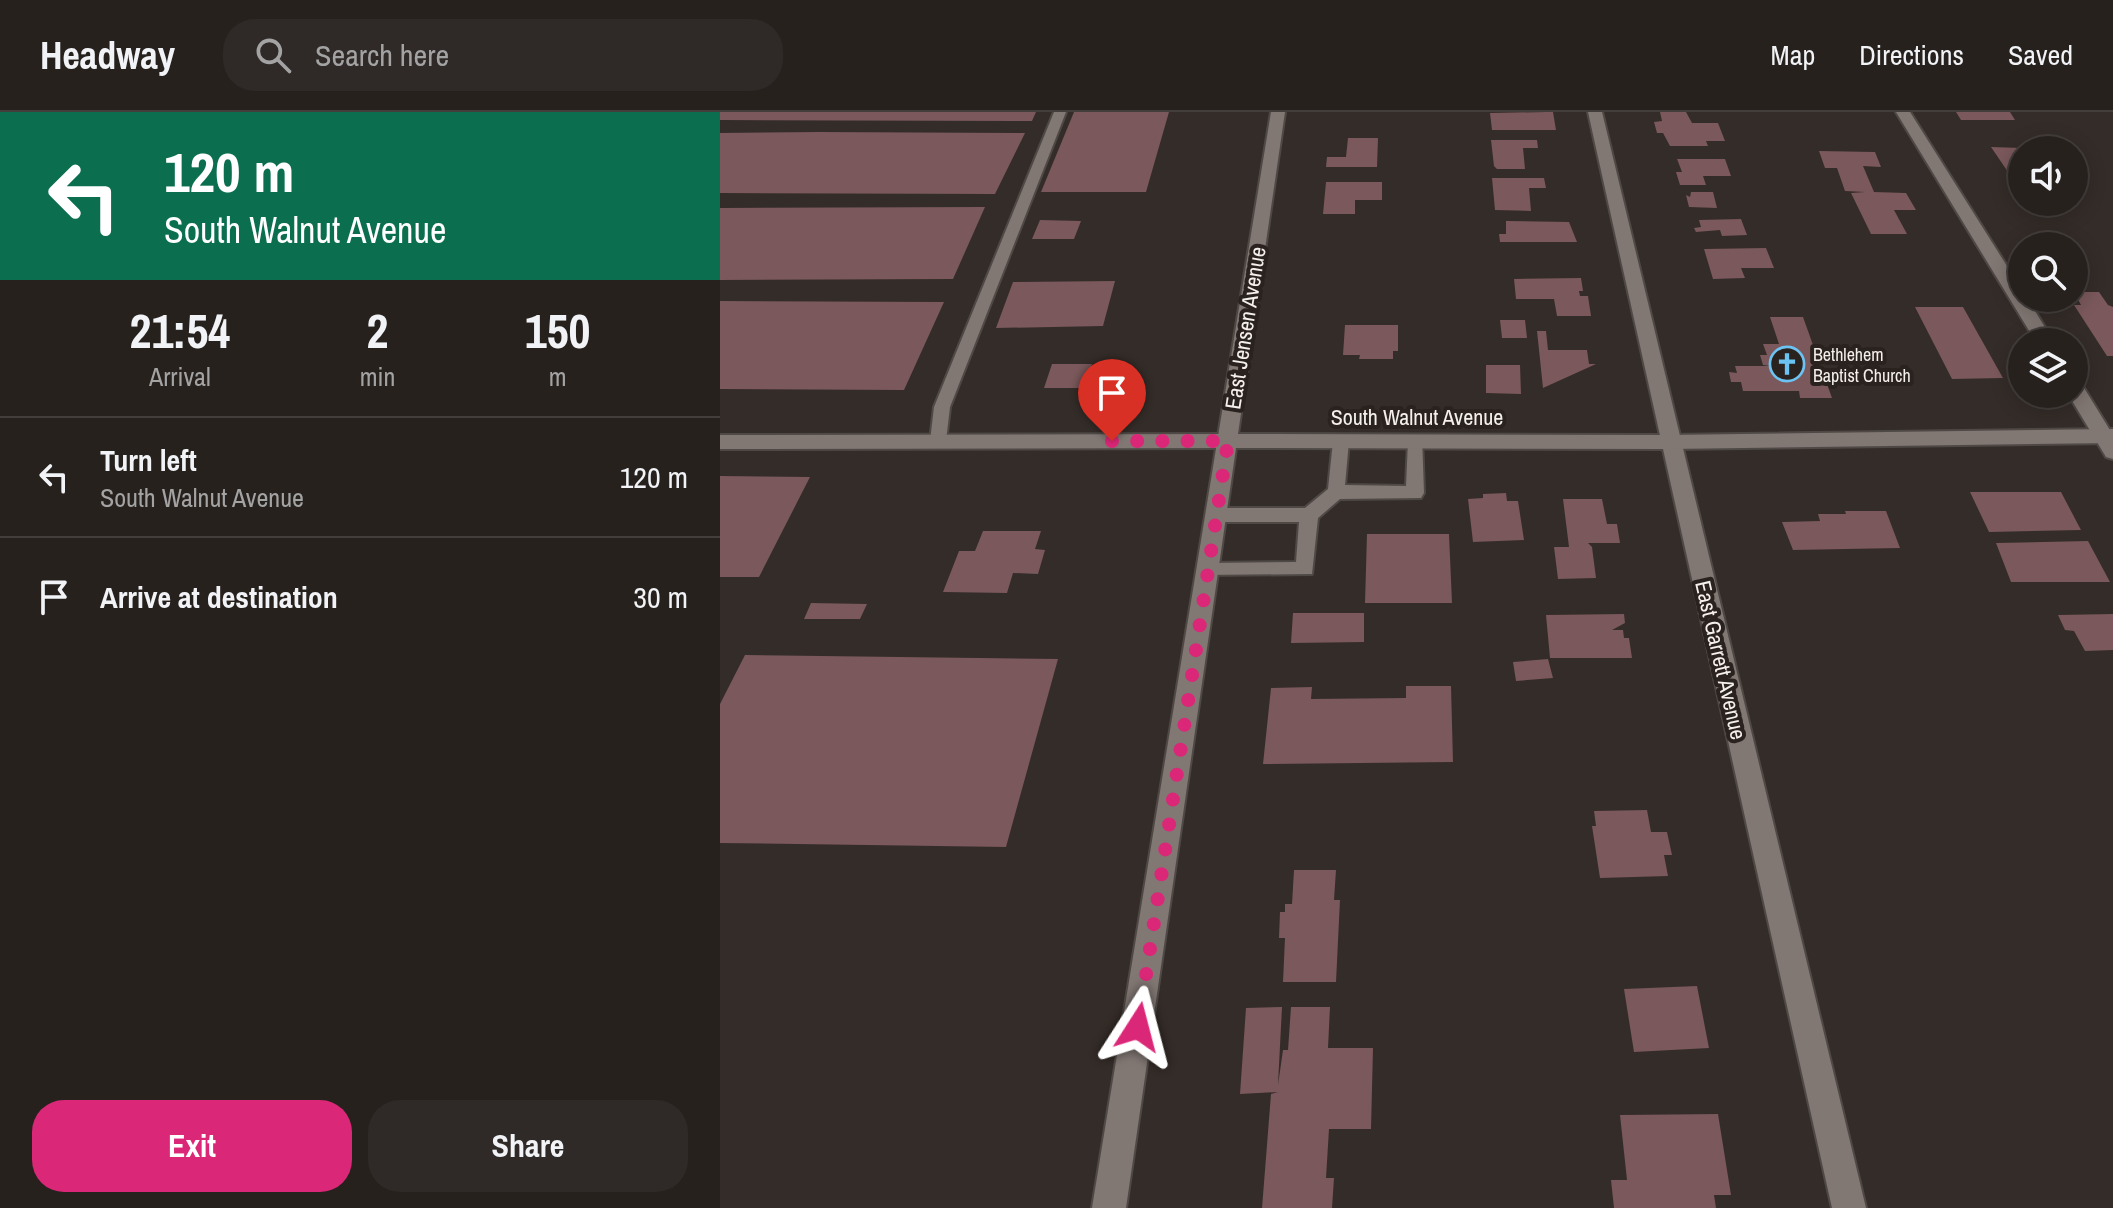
<!DOCTYPE html>
<style>
body{margin:0;font-family:"Archivo Narrow",sans-serif;background:#2f2927;color:#f1f3f6;height:100vh;display:flex;flex-direction:column;font-size:30px;white-space:nowrap}
*{box-sizing:border-box;margin:0}
p{font-size:26px;color:#a4a3a4}
.icon{flex:none;width:44px;height:44px;fill:none;stroke:currentColor;stroke-width:2;stroke-linecap:round;stroke-linejoin:round}
.map{position:relative;flex:1;overflow:hidden}
.details{display:flex;flex-direction:column;background:#27211e;width:720px}
.details>*{flex:none}
.guide{background:#0b6e4f;color:#fff;overflow:hidden}
.controls{position:absolute;left:1288px;top:24px;display:grid;gap:16px}
.controls a{display:grid;place-items:center;width:80px;height:80px;border-radius:50%;background:#27211e;box-shadow:0 4px 20px #0003,0 0 0 2px #433e3c;font-size:40px}
.pin{position:absolute;display:grid;place-items:center;width:68px;height:68px;color:#fff;margin:-82px -34px;border-radius:50% 50% 50% 0;rotate:-45deg;box-shadow:0 0 8px #0007}
.pin .icon{rotate:45deg}
.me{position:absolute;width:88px;margin:-44px;rotate:9deg;stroke-linejoin:round;filter:drop-shadow(0 0 6px #0008)}
.turn{display:flex;align-items:center;gap:28px;height:168px;padding:0 32px;font-size:36px}
.turn .icon{width:104px;height:104px;stroke-width:2.5}
.turn b{display:block;font-size:56px;line-height:68px}
.eta{display:flex;justify-content:space-evenly;align-items:center;height:136px;text-align:center}
.eta b{font-size:48px;font-weight:700;line-height:56px}
.action{display:flex;gap:16px;margin-top:auto;padding:16px 32px}
.action a{flex:1;height:92px;border-radius:32px;background:#db2777;color:#fff;font-size:32px;font-weight:700;line-height:92px;text-align:center}
.action a+a{background:#2f2927;color:#f1f3f6}
ul{padding:0;list-style:none}
li{display:flex;align-items:center;gap:24px;height:120px;padding:0 32px;border-top:2px solid #433e3c}
li div{flex:1}
li b{display:block;font-size:30px}
li em{font-style:normal}
header{display:flex;align-items:center;gap:48px;box-sizing:border-box;height:112px;padding:0 40px;background:#27211e;border-bottom:2px solid #433e3c}
header strong{font-size:38px}
nav{display:flex;gap:44px;margin-inline-start:auto;font-size:28px}
.search{width:560px;height:72px;background:#2f2927;display:flex;align-items:center;gap:20px;box-sizing:border-box;padding:0 28px;border-radius:32px;color:#a4a3a4;font-size:30px}
main{display:flex;flex:1;min-height:0}
.map>svg:first-child{display:block}
.building{fill:#7a585b}
.lines{fill:none;stroke-linecap:round;stroke-linejoin:round}
.service-casing{stroke:#4f4946;stroke-width:4}
.minor-casing{stroke:#4f4946;stroke-width:4}
.tertiary-casing{stroke:#4f4946;stroke-width:4}
.service{fill:#817773;fill-rule:evenodd}
.minor{fill:#817773;fill-rule:evenodd}
.tertiary{fill:#817773;fill-rule:evenodd}
.route{stroke:#db2777;stroke-width:14;stroke-dasharray:0 25.2}
.labels{text-anchor:middle;dominant-baseline:central;stroke-width:8;stroke-linejoin:round;paint-order:stroke}
.far-poi-label{font-size:18px;fill:#f5f0ed;stroke:#2a221e;text-anchor:start}
.street-label{font-size:22px;fill:#f5f0ed;stroke:#2a221e}
</style>
<header>
<strong>Headway</strong>
<div class="search"><svg class="icon" aria-label="search" viewBox="0 0 24 24"><circle cx="10" cy="10" r="6"/><path d="M15 15l6 6"/></svg>Search here</div>
<nav><a>Map</a><a>Directions</a><a>Saved</a></nav>
</header>
<main>
<section class="details">
<div class="guide">
<div class="turn"><svg class="icon" aria-label="left" viewBox="0 0 24 24"><path d="M17 20v-9H6M10 6l-5 5 5 5"/></svg><div><b>120 m</b>South Walnut Avenue</div></div>
</div>
<div class="eta">
<div><b>21:54</b><p>Arrival</p></div>
<div><b>2</b><p>min</p></div>
<div><b>150</b><p>m</p></div>
</div>
<ul>
<li><svg class="icon" aria-label="left" viewBox="0 0 24 24"><path d="M17 20v-9H6M10 6l-5 5 5 5"/></svg><div><b>Turn left</b><p>South Walnut Avenue</p></div><em>120 m</em></li>
<li><svg class="icon" aria-label="arrive" viewBox="0 0 24 24"><path d="M6 21V4h12l-3 4 3 4H6"/></svg><div><b>Arrive at destination</b></div><em>30 m</em></li>
</ul>
<div class="action"><a>Exit</a><a>Share</a></div>
</section>
<div class="map">
<svg width="1393" height="1096" viewBox="0 0 1393 1096">
<rect width="100%" height="100%" fill="#342c28"/>
<!-- building -->
<path class="building" d="M0,0H316L312,9L0,8Z
M354,0H449L426,80H321Z
M826,0H833L836,18H772L770,1Z
M940,0H966L972,11H998L1005,29H986L988,34H950L943,21H937L934,10L942,9Z
M1236,0H1290L1295,8H1241Z
M0,21L99,20L305,21L275,82L0,81Z
M628,26H658L657,55H606L607,45H626Z
M771,28H817L818,36H803L805,57H777L774,54Z
M1308,30L1343,31L1348,38H1312Z
M1271,35L1302,36V60H1288Z
M1099,39L1155,40L1161,55L1143,54L1154,80L1186,81L1196,98H1174L1187,122H1151L1131,81L1145,80L1125,79L1117,56H1105Z
M957,47H1005L1011,64H983L986,73H960L956,60H962Z
M772,66H824L826,76H809L811,99L775,98Z
M606,70H662V88H635V102H603Z
M971,80H993L997,96L969,95L966,83L970,85Z
M265,95L233,167L0,168V96Z
M1021,107L1027,123L1002,124L1000,118L976,120L974,116L981,115L979,108Z
M320,108L361,109L354,127H312Z
M786,109L849,110L857,130H780L779,122H786Z
M1046,136L1054,156H1021L1025,166L993,167L984,137Z
M861,166L863,179H859L860,184H868L871,204H837L834,187H796L794,167Z
M395,169L383,214L276,216L293,170Z
M1354,180H1379L1388,193L1393,195V244H1387L1354,193H1361Z
M0,189L224,190L184,278L0,277Z
M1195,195H1243L1283,266L1232,267Z
M1050,205H1083L1112,286H1080L1079,279H1023L1021,270H1011L1009,260L1017,261L1015,254H1050L1043,253L1040,243H1047L1043,232H1059Z
M780,208H805L807,226H782Z
M625,213H678V239H673V247H639L640,243H623Z
M817,219H826L828,238H867L869,252H876L823,276Z
M332,252H372L365,276H324Z
M766,253H800L801,282L766,281Z
M0,364L90,365L39,465H0Z
M1250,380H1341L1361,418L1269,420Z
M786,381L787,389H798L804,428L753,430L748,387L763,386V382Z
M843,387H882L887,412H897L900,431H868L872,435L876,466L838,467L834,435H849Z
M1125,399H1166L1180,436L1073,438L1062,410L1100,409L1098,402H1126Z
M263,419H321L315,437L325,438L318,462L293,461L287,481L223,480L239,439H255Z
M647,422H729L732,491H645Z
M1368,429L1390,470H1291L1276,431Z
M91,491L147,492L140,507H84Z
M573,501H644V530L571,531Z
M904,502L905,511L892,518H903L904,526H909L912,546H830L826,503Z
M1393,502V538L1365,539L1354,519L1345,518L1338,503Z
M25,543L338,547L286,735L0,731V592Z
M828,547L833,566L796,569L793,550Z
M686,574H731L733,650L543,652L551,576L592,575L591,587L686,586Z
M927,698L931,720H947L952,743H944L948,764L880,766L872,714H876L874,699Z
M574,758H616L614,788H620L616,870H563L565,826H559L560,800H565V792H572Z
M977,874L989,936L914,940L904,877Z
M562,895L558,973L563,938H568L571,895H610L608,936H653L651,1017H609L606,1066H614L612,1096H542L551,982L558,980L520,982L526,896Z
M998,1002L1011,1083H994L996,1096H894L891,1068H907L900,1003Z"/>
<g class="lines">
<!-- service casing -->
<g class="service-casing">
<path id="service" d="M334,0H346L230,295L226,329L218,335L212,333L210,329L214,295Z
M621,323L629,329L625,373L686,374L688,329L696,323L702,325L704,381L701,386L620,387L598,406L592,462L481,463L479,458L481,453L488,451L576,450L579,410H497L488,403L497,396H585L608,377L613,329Z"/>
</g>
<!-- minor casing -->
<g class="minor-casing">
<path id="minor" d="M868,0H882L1146,1096H1112Z
M1176,0H1190L1302,178V186H1307L1334,230H1316Z
M1354,269L1361,271L1393,323V347L1386,345L1348,282H1354Z
M508,322L515,324L518,329L515,334L508,336L0,337V323Z"/>
</g>
<!-- tertiary casing -->
<g class="tertiary-casing">
<path id="tertiary" d="M551,0H565L518,322L950,323L1393,317V331L950,337L516,336L406,1096H372Z"/>
</g>
<!-- service -->
<use href="#service" class="service"/>
<!-- minor -->
<use href="#minor" class="minor"/>
<!-- tertiary -->
<use href="#tertiary" class="tertiary"/>
</g>
<g class="lines">
<!-- route -->
<path class="route" d="M392,329H508L418,915"/>
</g>
<!-- icons -->
<defs>
<g id="church-ring" transform="scale(1.8)"><circle r="9.5" fill="#2a221e" stroke="#6cc3f2" stroke-width="1.5"/><path d="M-1.2-6h2.4v3.5h3.3v2.4h-3.3V6h-2.4V-.1h-3.3v-2.4h3.3Z" fill="#6cc3f2"/></g>
</defs>
<g fill-rule="evenodd">
<use href="#church-ring" x="1067" y="252"/>
</g>
<g class="labels">
<!-- far-poi labels -->
<g class="far-poi-label">
<text x="1093" y="242">Bethlehem<tspan x="1093" dy="21">Baptist Church</tspan></text>
</g>
<!-- street labels -->
<g class="street-label">
<text transform="translate(525 216) rotate(-81)">East Jensen Avenue</text>
<text x="697" y="305">South Walnut Avenue</text>
<text transform="translate(1001 548) rotate(77)">East Garrett Avenue</text>
</g>
</g>
</svg>
<div class="controls">
<a><svg class="icon" aria-label="sound" viewBox="0 0 24 24"><path d="M4 9h4l5-4v14l-5-4H4zM17 9q2 3 0 6"/></svg></a>
<a><svg class="icon" aria-label="search" viewBox="0 0 24 24"><circle cx="10" cy="10" r="6"/><path d="M15 15l6 6"/></svg></a>
<a><svg class="icon" aria-label="layers" viewBox="0 0 24 24"><path d="M12 4l9 5-9 5-9-5zM3 14l9 5 9-5"/></svg></a>
</div>
<div class="pin" style="left:392px;top:329px;background:#d93025"><svg class="icon" aria-label="arrive" viewBox="0 0 24 24"><path d="M6 21V4h12l-3 4 3 4H6"/></svg></div>
<svg class="me" style="left:418px;top:915px" viewBox="-20 -20 40 40"><path d="M0-17L14 15 0 8-14 15z" fill="#db2777" stroke="#fff" stroke-width="4"/></svg>
</div>
</main>
